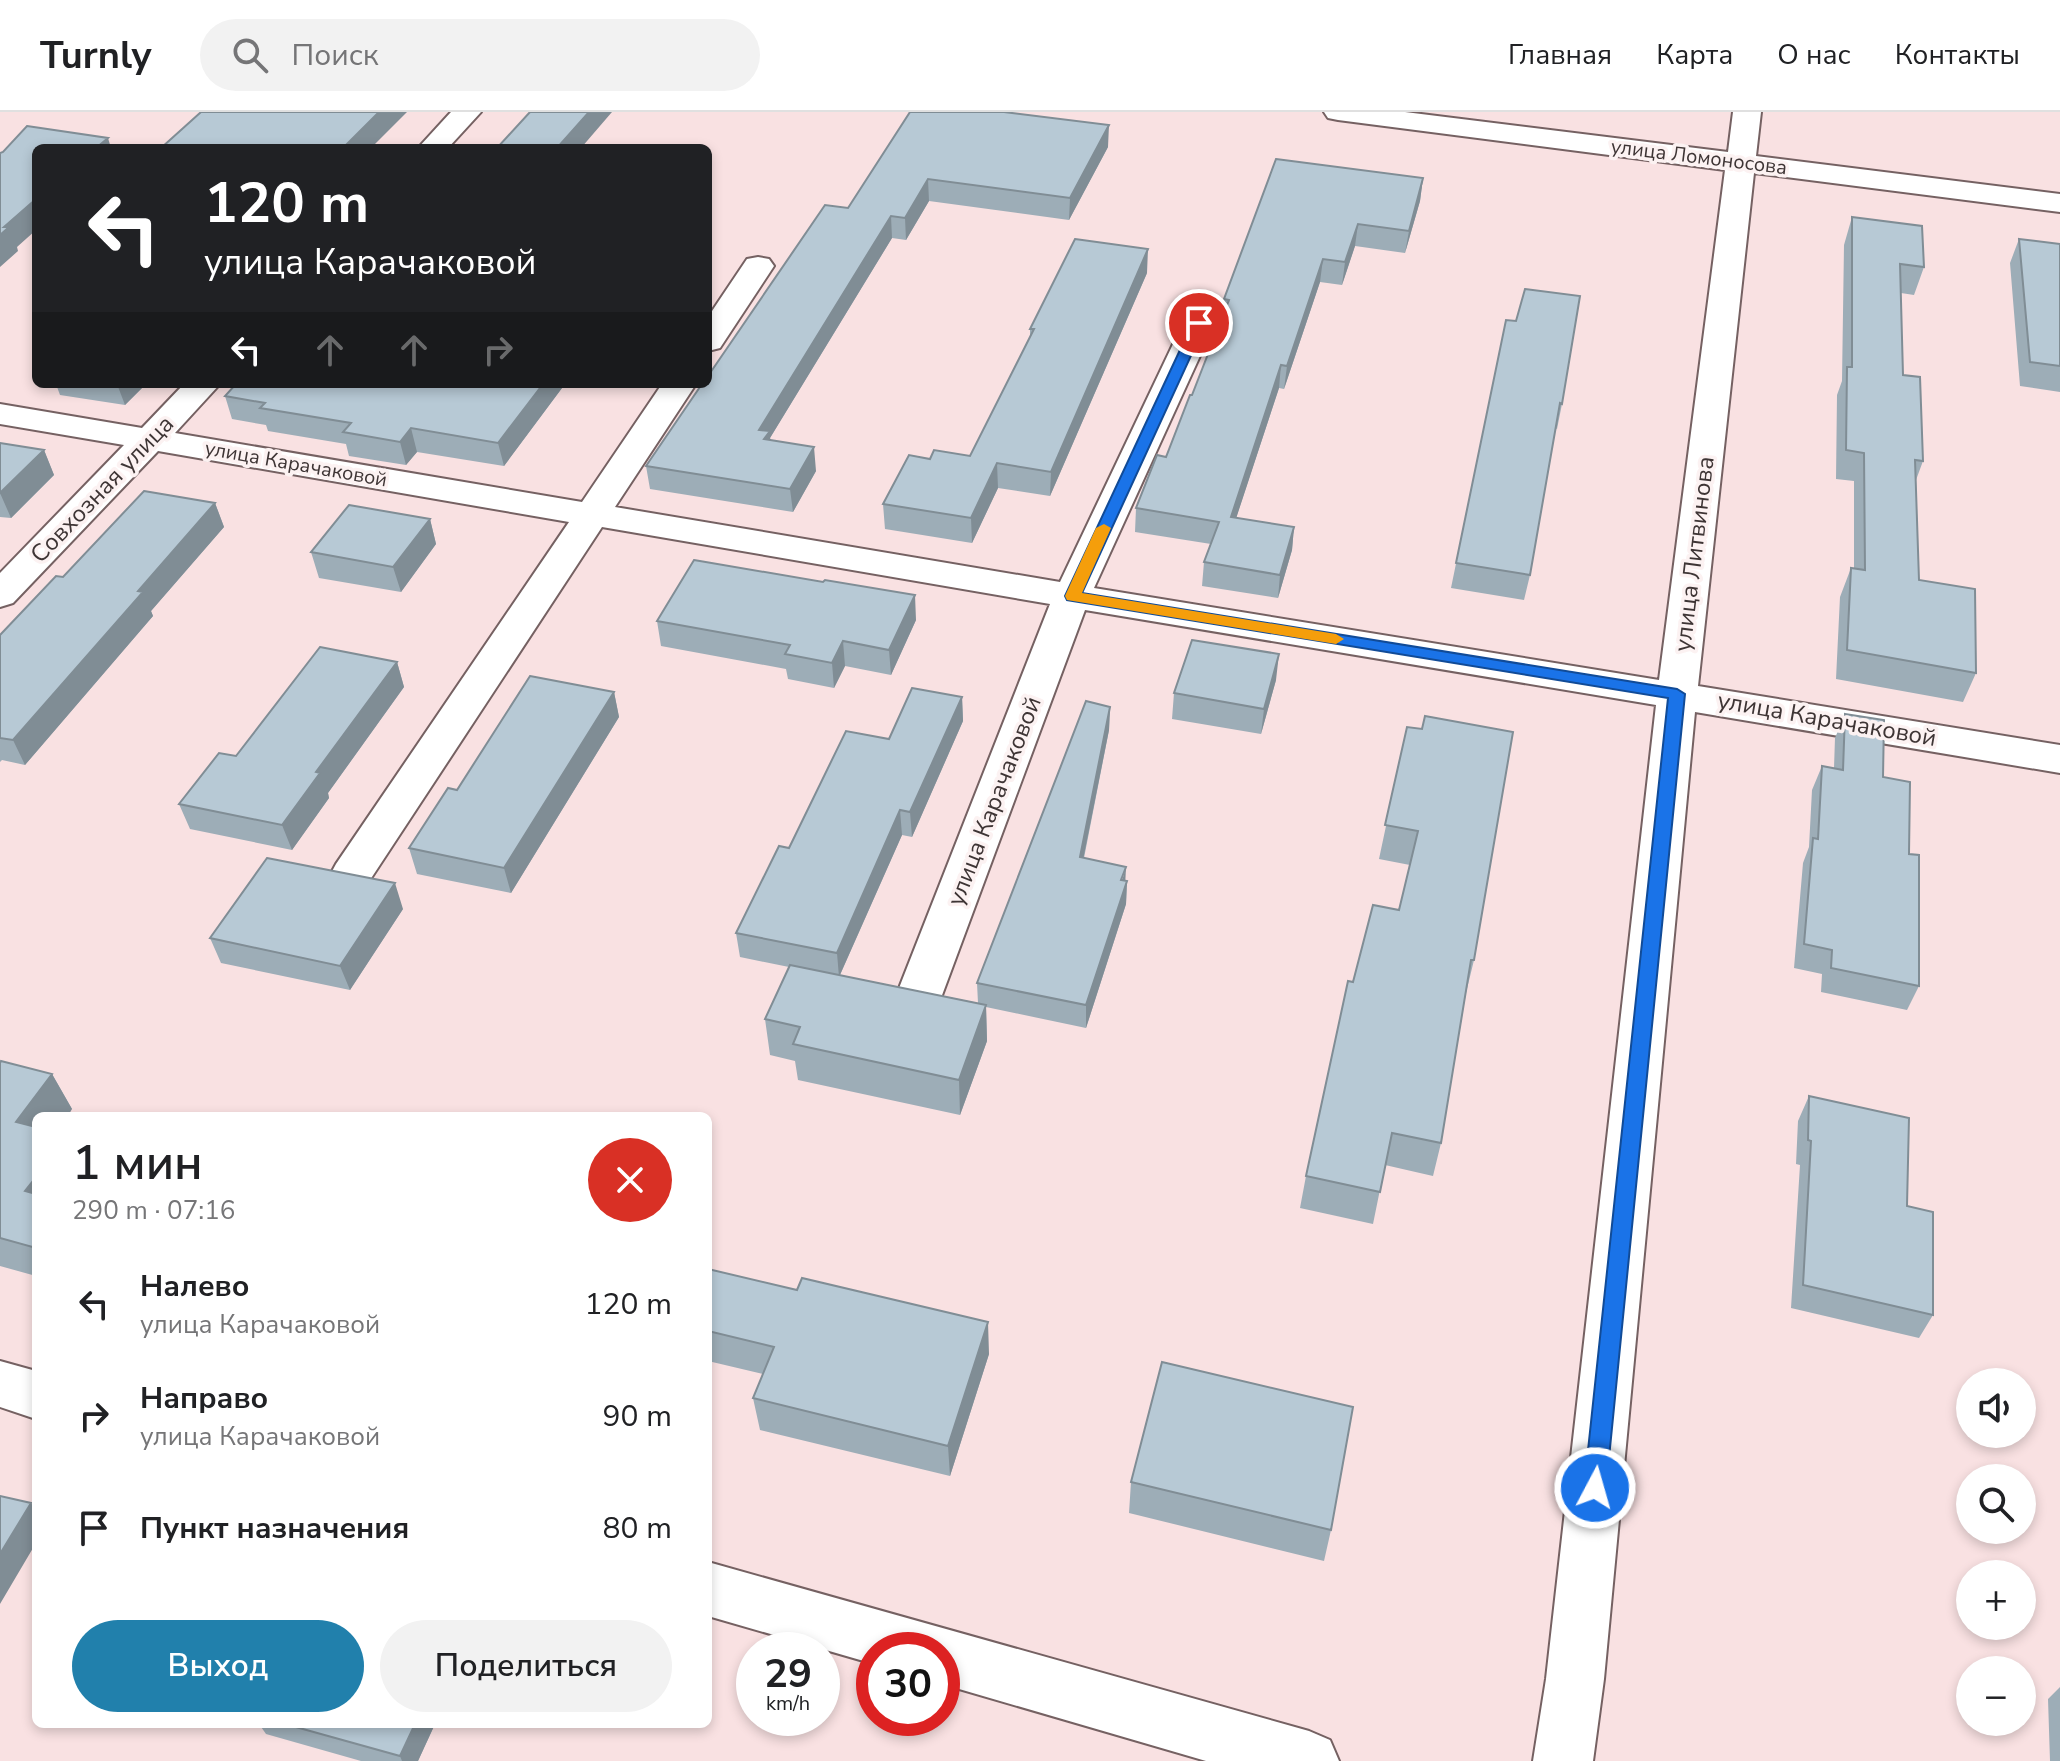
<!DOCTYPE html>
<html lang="ru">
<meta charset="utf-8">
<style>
body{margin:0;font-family:"Nunito Sans",sans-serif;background:#f2f2f2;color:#202124;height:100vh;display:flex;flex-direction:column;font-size:30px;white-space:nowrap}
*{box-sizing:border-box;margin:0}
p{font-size:26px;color:#757577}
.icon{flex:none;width:44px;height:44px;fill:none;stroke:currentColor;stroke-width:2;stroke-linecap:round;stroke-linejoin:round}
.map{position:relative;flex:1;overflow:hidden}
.panel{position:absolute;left:32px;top:1000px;width:680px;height:616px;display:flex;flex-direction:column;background:#fff;border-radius:12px;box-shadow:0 4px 12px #0003}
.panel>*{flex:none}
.top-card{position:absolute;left:32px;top:32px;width:680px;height:244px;border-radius:12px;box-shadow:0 4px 12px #0003;background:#202124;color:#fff;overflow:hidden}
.tools{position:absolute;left:1956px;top:1256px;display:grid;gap:16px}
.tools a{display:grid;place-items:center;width:80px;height:80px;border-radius:50%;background:#fff;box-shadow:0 4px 12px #0003;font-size:40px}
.speed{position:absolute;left:736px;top:1520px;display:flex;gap:16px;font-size:40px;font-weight:700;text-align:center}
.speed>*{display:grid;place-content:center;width:104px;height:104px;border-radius:50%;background:#fff;box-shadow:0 4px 12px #0003;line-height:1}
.speed small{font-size:20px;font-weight:400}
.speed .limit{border:12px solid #d22;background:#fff;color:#111}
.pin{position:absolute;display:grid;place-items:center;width:68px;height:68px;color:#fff;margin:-34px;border:4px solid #fff;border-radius:50%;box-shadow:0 2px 8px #0007}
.me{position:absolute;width:88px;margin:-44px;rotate:6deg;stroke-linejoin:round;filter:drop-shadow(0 0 6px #0008)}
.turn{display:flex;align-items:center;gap:28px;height:168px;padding:0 40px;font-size:36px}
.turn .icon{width:104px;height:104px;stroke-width:2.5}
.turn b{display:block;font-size:56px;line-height:68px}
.lanes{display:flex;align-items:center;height:76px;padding:0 40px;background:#0003;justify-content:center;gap:40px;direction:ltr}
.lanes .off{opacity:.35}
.round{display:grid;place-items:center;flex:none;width:84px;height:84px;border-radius:42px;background:#f2f2f2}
.summary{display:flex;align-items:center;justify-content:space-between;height:136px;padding:0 40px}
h1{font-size:48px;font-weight:600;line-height:60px}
.button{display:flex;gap:16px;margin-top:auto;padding:16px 40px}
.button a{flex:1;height:92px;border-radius:48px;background:#2180ac;color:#fff;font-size:32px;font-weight:600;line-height:92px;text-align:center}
.button a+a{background:#f2f2f2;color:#202124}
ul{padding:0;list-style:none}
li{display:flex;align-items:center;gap:24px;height:112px;padding:0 40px}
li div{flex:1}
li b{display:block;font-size:30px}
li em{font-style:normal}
header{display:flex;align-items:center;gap:48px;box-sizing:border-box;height:112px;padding:0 40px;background:#fff;border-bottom:2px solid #e0e0e0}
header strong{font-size:38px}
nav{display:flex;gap:44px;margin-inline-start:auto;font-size:28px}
.search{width:560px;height:72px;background:#f2f2f2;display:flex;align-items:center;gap:20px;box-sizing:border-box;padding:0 28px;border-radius:44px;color:#757577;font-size:30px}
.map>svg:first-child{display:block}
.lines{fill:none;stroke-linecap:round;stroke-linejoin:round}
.minor-casing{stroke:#756162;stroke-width:4}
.minor{fill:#fff;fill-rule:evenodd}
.wall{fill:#9dadb7}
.shaded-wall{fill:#808d95}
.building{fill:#b7c9d5;stroke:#808d95;stroke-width:2}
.route{fill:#1a73e8;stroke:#114b97;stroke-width:2}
.slow{fill:#f59e0b}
.labels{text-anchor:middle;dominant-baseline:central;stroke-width:7;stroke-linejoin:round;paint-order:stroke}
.far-street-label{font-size:20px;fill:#3e3535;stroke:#fcf2f2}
.street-label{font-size:24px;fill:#3e3535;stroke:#fcf2f2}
</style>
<header>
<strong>Turnly</strong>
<div class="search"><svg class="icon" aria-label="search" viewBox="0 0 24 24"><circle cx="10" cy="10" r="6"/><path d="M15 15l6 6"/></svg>Поиск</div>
<nav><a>Главная</a><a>Карта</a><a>О нас</a><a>Контакты</a></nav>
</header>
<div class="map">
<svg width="2060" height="1649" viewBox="0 0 2060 1649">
<rect width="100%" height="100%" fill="#f9e1e2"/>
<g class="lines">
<!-- minor casing -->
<g class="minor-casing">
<path id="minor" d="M451,0H481L448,36H418Z
M1324,0H1405L1728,40L1733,0H1761L1756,44L2060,82V100L1754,61L1698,574L2060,633V661L1695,600L1604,1567L1593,1649H1533L1546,1567L1656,593L1085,498L938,894L931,906L915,911L899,906L892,894L1050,492L602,415L366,774L351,778L336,774L330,763L336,752L569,410L158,339L13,491L0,495V461L124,333L0,312V292L142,316L184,272H220L175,321L582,390L662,272H696L615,395L1060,470L1183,211L1188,204L1199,201L1210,204L1215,211L1094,476L1659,568L1725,58L1338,8L1328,6Z
M758,145L769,147L774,154L720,236L708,239V205L747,147Z
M0,1249L36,1259V1307L0,1295Z
M708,1450L1309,1619L1330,1628L1339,1649H1206L942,1572V1538H874V1552L708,1504Z"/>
</g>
<!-- minor -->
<use href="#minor" class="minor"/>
</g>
<!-- wall -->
<path class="wall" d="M910,0L1108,35L1069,108L929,89L906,128L892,126L770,326L771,328L816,359L793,400L650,377L646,354L848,96Z
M1423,66L1420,89L1405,141L1355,134L1342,173L1320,170L1284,277L1279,276L1236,406L1294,415L1292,438L1278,486L1202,474L1204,450L1211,432L1135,420L1136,396L1166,345L1192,283L1223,204L1224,187Z
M1852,105L1924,155L1914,183L1901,181L1903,263L1923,349L1916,368L1919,468L1976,561L1963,590L1836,567L1840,485L1851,456L1854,457V369L1836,367L1837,283L1842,269L1844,133Z
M2019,127L2060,132V280L2020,274L2010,151Z
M1147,161L1050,384L998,376L972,431L885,417L883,392L930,347L970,344L1030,225V217Z
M1506,208L1562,292L1557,317L1555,316L1530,463L1524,488L1451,476Z
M56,272H146L125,293L60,283Z
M236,272H565L504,354L417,340L406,353L349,344L346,332L268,319L266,313L232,307L225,284Z
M0,331L44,338L54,363L11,406L0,405Z
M215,391L224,415L151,499L153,504L25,653L2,648L0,650V523L63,465Z
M430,407L436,432L401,480L319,466L311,440Z
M916,508L891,563L845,554L834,576L788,567L786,557L661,534L657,509Z
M397,550L404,575L328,681L329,686L292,738L190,717L179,692L236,644Z
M1276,568L1261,622L1172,607L1174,581Z
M614,580L619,605L511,781L417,762L409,736L457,678Z
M962,585L963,609L912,725L902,723L840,863L978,891L977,871L1110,595L1109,618L1084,746L1127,769L1126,792L1086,916L986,895L987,929L960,1003L798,968L795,949L770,943L765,907L789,855L740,845L736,821L789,736L889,627Z
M1845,602L1883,665L1909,742L1919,874L1907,898L1821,880L1822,862L1794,856L1803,751L1809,735L1812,678L1822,654L1834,656L1835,626Z
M1407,615L1474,848L1466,881L1441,1031L1433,1064L1385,1053L1373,1112L1300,1096L1306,1064L1353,870L1399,798L1410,753L1379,747Z
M403,797L350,878L221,851L210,826Z
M0,951L52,962L72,997L36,1004V1164L0,1154Z
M1809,984L1907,1094L1933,1203L1919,1226L1791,1196L1800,1053L1796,1052L1798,1009Z
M708,1157L989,1242L950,1364L760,1318L753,1286L763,1262L708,1249Z
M1131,1370L1331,1418L1324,1449L1129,1401Z
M2060,1575V1649H2050L2048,1587Z
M259,1612H435L418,1649H361L266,1622Z"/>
<!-- shaded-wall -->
<path class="shaded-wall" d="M379,0H407L371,36H343Z
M589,0H612L581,36H557Z
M1109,13L1108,35L1069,108L1070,86Z
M108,26L111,36H96Z
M1423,66L1420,89L1405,141L1409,119Z
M928,67L929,89L906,128L905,106Z
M36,87V118L17,135L18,139L0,155V123L4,115Z
M891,104L892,126L770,326L772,343L759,318Z
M1358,112L1355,134L1342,173L1345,150Z
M1148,137L1147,161L1050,384L1051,360Z
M1323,147L1320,170L1284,277L1287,254Z
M1281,253L1279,276L1229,428L1231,405Z
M117,272H146L125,293Z
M543,272H565L504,354L498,331Z
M411,316L417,340L406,353L400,330Z
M814,335L816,359L793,400L790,377Z
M44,338L54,363L11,406L0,381Z
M997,351L998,376L972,431L971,406Z
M215,391L224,415L151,499L153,504L25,653L13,628L138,479Z
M430,407L436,432L401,480L393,455Z
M1294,415L1292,438L1278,486L1280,463Z
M915,483L916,508L891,563L889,538Z
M843,529L845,554L834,576L832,551Z
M1279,542L1276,568L1261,622L1264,597Z
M397,550L404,575L328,681L329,686L292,738L282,713L316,660Z
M614,580L619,605L511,781L504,756Z
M962,585L963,609L912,725L910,700Z
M1110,595L1109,618L1079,768L1080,745Z
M900,698L902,723L839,865L837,841Z
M1126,755L1125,776L1127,769L1126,792L1086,916V893Z
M395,771L403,797L350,878L340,854Z
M986,893L987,929L960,1003L959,968Z
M52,962L72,997L68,1004H36V1043L16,1010Z
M36,1065V1096L25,1079Z
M988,1210L989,1242L950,1364L948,1334Z
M31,1391L36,1398V1431L0,1492V1442Z
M415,1612H435L418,1649H402L400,1644Z"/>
<!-- building -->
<path class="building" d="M201,0H379L343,36H161Z
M530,0H589L557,36H497Z
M910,0H1004L1109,13L1070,86L928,67L905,106L891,104L759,318L770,319L764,327L814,335L790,377L646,354L702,272H708V264L825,93L848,96Z
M27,14L108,26L96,36H36V87L4,115H9L0,123V41L3,40Z
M1276,47L1423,66L1409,119L1358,112L1345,150L1323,147L1287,254L1281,253L1231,405L1294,415L1280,463L1204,450L1219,410L1136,396L1157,343L1166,345L1190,283H1192L1229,188L1224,187Z
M1852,105L1922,114L1924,155L1900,152L1903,263L1920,265L1923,349L1915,348L1919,468L1975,477L1976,561L1847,538L1851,456L1865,458L1864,341L1846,338L1847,255H1852Z
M1075,127L1148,137L1051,360L997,351L971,406L883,392L909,343L930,347L934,338L970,344L1034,217H1030Z
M2019,127L2060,132V254L2030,250Z
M1525,177L1580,184L1562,292L1560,291L1530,463L1456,451L1506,208L1516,209Z
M236,272H543L498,331L411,316L400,330L343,320L351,311L260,296L265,291L225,284Z
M0,331L44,338L0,381Z
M144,379L215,391L138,479L143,480L13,628L0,626V523L56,464L63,465Z
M349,393L430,407L393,455L311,440Z
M694,448L823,470L825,468L915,483L889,538L843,529L832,551L785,542L790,533L657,509Z
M1192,528L1279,542L1264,597L1174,581Z
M320,535L397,550L316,660L320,661L282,713L179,692L219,641L236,644Z
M530,564L614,580L504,756L409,736L448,676L457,678Z
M912,576L962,585L910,700L900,698L837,841L736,821L779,734L789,736L846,619L889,627Z
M1086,589L1110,595L1080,745L1126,755L1121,768L1127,769L1086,893L977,871Z
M1845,602L1884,608L1883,665L1910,670L1909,742L1919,743V874L1831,856L1832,838L1804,832L1813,726L1818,727L1822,654L1843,658Z
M1425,604L1513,620L1474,848H1471L1441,1031L1392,1021L1380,1080L1306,1064L1348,869L1353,870L1373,793L1399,798L1418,719L1385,713L1407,615L1422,617Z
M267,746L395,771L340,854L210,826Z
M790,853L986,893L959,968L793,932L800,915L765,907Z
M1,949L52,962L16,1010L36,1015V1065L25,1079L36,1082V1136L0,1126V951Z
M1809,984L1909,1006L1907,1094L1933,1100V1203L1803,1173L1811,1029L1808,1028Z
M708,1157L797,1178L802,1166L988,1210L948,1334L753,1286L774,1235L708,1219Z
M1162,1250L1353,1295L1331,1418L1131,1370Z
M0,1384L31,1391L0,1442Z
M285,1612H415L400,1644Z"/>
<!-- route -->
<path class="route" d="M1194,208L1206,211L1082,481L1677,577L1685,582L1606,1376L1603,1384L1595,1387L1587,1384L1584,1376L1668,586L1067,488L1065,484Z"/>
<!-- slow -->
<path class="slow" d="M1104,412L1111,416L1082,481L1336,522L1344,527L1336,532L1067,488L1065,484L1096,416Z"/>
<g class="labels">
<!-- far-street labels -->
<g class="far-street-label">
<text transform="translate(1699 45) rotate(7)">улица Ломоносова</text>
<text transform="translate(296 352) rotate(10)">улица Карачаковой</text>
</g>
<!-- street labels -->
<g class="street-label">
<text transform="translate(102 377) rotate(-46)">Совхозная улица</text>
<text transform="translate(1694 442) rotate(-83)">улица Литвинова</text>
<text transform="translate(1827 607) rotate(10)">улица Карачаковой</text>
<text transform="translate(994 689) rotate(-69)">улица Карачаковой</text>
</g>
</g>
</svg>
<div class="tools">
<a><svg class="icon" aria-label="sound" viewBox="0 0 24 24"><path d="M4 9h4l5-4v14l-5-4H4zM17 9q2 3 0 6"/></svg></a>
<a><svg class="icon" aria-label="search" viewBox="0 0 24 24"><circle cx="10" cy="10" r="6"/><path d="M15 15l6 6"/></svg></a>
<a>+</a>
<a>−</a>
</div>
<div class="speed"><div>29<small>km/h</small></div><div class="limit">30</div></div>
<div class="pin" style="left:1199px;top:211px;background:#d93025"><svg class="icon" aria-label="arrive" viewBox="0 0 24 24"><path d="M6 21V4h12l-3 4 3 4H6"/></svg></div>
<svg class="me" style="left:1595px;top:1376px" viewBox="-20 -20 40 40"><circle r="17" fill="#1a73e8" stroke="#fff" stroke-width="3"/><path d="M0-11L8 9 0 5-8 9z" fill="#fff"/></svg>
<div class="top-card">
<div class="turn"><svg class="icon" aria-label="left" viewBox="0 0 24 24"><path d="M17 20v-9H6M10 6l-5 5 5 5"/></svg><div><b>120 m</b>улица Карачаковой</div></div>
<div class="lanes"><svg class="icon" aria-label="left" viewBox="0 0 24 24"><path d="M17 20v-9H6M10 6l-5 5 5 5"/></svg><svg class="icon off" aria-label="ahead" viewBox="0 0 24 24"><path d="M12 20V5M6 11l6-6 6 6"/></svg><svg class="icon off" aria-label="ahead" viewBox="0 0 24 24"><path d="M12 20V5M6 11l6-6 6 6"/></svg><svg class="icon off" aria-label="right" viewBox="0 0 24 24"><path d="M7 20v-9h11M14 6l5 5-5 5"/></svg></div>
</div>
<section class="panel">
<div class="summary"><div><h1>1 мин</h1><p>290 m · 07:16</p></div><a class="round" style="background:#d93025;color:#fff"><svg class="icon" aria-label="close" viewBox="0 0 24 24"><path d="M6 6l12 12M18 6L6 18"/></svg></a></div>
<ul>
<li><svg class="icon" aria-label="left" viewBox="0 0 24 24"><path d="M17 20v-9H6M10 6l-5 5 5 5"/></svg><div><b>Налево</b><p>улица Карачаковой</p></div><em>120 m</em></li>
<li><svg class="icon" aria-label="right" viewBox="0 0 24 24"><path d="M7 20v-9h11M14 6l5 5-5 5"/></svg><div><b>Направо</b><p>улица Карачаковой</p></div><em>90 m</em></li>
<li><svg class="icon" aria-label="arrive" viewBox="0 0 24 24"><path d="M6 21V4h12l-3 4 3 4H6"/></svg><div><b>Пункт назначения</b></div><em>80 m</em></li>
</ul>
<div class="button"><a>Выход</a><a>Поделиться</a></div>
</section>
</div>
